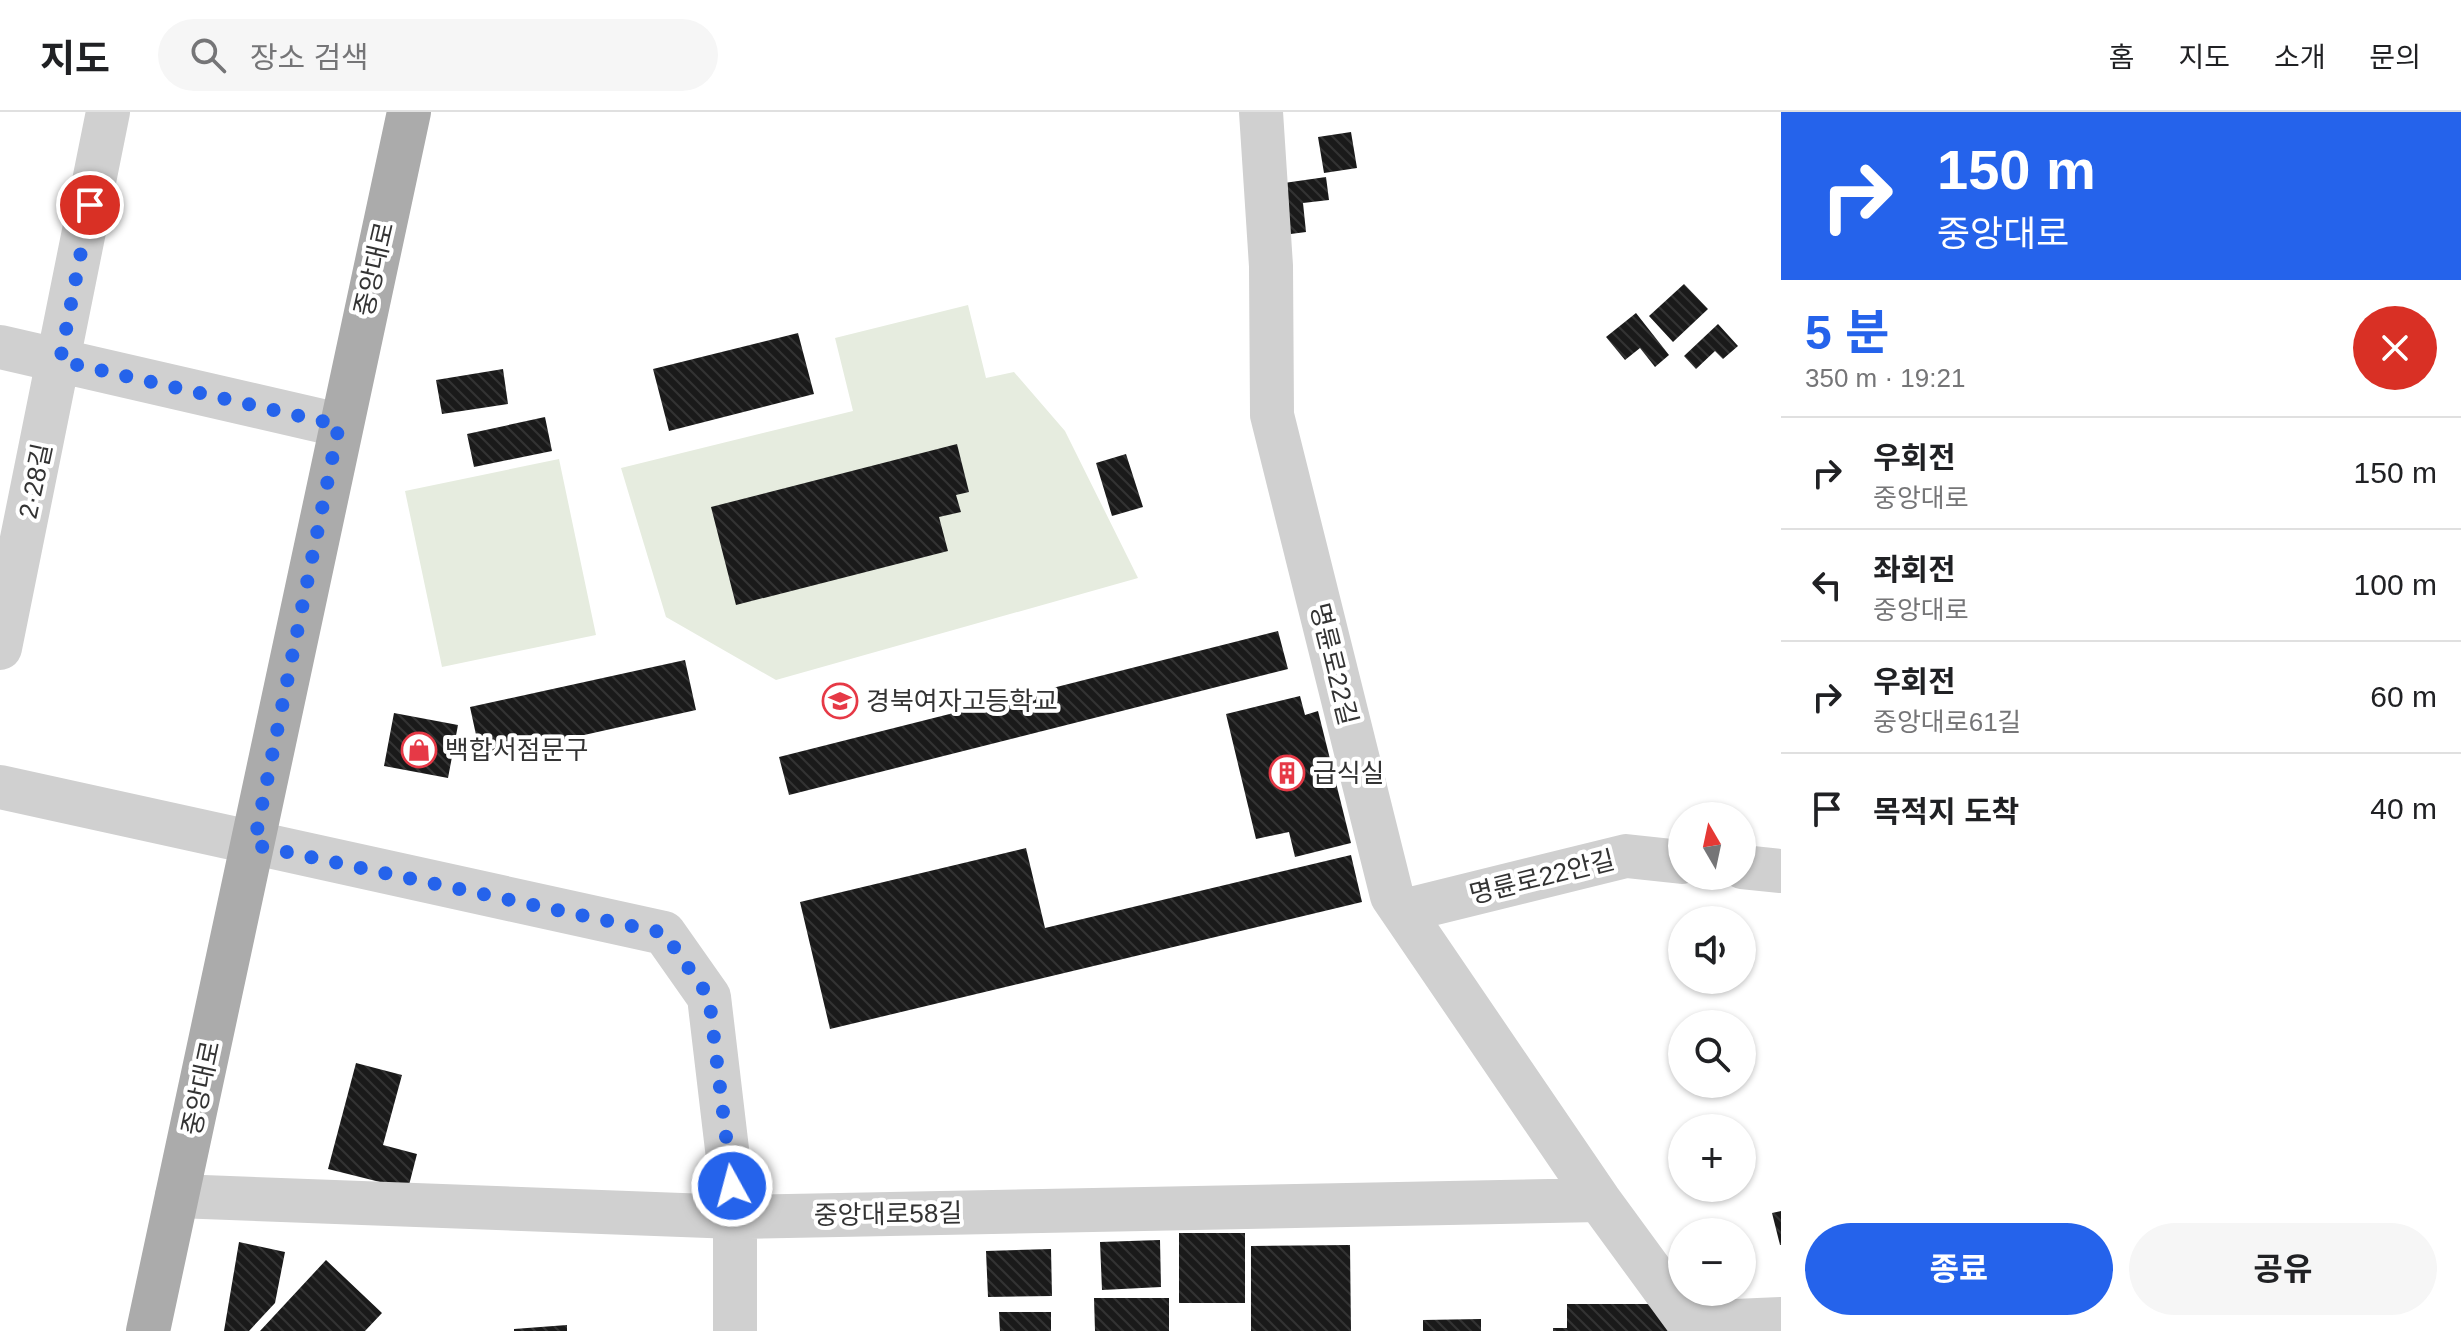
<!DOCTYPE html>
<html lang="ko">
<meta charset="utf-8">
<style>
body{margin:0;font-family:Arial,"Noto Sans KR",sans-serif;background:#f6f6f6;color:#202124;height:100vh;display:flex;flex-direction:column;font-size:30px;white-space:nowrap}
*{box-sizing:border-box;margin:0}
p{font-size:26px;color:#757577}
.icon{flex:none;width:44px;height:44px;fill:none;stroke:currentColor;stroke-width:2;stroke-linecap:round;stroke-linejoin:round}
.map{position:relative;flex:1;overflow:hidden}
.side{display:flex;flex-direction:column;background:#fff;width:680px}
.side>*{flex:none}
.top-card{background:#2563eb;color:#fff;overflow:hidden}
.needle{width:52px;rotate:351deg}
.fabs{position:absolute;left:1668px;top:690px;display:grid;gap:16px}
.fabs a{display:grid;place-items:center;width:88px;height:88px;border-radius:50%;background:#fff;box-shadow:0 2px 6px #0004;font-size:40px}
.pin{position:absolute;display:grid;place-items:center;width:68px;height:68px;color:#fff;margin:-34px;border:4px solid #fff;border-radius:50%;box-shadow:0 2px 8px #0007}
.me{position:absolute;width:88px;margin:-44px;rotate:353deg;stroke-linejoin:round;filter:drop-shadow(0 0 6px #0008)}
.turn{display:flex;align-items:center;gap:28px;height:168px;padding:0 24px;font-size:36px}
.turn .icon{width:104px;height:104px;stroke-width:2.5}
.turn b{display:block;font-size:56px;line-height:68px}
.round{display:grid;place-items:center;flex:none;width:84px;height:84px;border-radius:42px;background:#f6f6f6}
.overview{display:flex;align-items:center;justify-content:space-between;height:136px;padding:0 24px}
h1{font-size:48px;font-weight:700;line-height:60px;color:#2563eb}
.action{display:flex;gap:16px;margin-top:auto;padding:16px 24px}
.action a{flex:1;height:92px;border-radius:48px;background:#2563eb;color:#fff;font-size:32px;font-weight:700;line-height:92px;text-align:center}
.action a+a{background:#f6f6f6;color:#202124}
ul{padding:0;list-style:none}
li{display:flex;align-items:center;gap:24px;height:112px;padding:0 24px;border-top:2px solid #e0e0e0}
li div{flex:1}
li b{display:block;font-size:30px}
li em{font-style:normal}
header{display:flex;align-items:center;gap:48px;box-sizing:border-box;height:112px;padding:0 40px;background:#fff;border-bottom:2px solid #e0e0e0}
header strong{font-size:38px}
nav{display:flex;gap:44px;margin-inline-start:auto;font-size:28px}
.search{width:560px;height:72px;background:#f6f6f6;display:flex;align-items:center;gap:20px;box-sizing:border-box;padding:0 28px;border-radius:44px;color:#757577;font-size:30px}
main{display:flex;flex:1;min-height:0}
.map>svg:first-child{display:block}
.park{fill:#e6ecdf}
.building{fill:url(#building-back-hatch)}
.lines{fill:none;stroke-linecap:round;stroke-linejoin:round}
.minor{stroke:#d0d0d0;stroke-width:44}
.major{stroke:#ababab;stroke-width:44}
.route{stroke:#2563eb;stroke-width:14;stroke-dasharray:0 25.2}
.labels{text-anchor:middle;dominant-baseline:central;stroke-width:8;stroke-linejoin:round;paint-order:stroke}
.street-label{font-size:26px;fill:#333;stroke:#fff}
.poi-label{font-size:26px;fill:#333;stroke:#fff;text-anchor:start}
</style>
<header>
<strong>지도</strong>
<div class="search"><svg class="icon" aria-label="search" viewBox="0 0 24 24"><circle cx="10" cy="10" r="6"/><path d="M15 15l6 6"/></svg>장소 검색</div>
<nav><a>홈</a><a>지도</a><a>소개</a><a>문의</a></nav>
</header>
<main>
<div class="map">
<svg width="1781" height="1219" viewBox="0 0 1781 1219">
<defs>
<pattern id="building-back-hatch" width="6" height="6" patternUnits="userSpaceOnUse" patternTransform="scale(2)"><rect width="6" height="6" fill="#1a1a1a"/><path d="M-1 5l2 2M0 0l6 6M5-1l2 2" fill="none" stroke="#333"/></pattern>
</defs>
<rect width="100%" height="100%" fill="#fff"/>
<!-- park -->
<path class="park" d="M968,193L986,266L1014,260L1065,319L1138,466L776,568L666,505L621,356L853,299L835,226Z
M559,347L596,523L442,555L405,379Z"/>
<!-- building -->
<path class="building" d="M1351,20L1357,56L1324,61L1318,25Z
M1326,65L1329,88L1303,91L1306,120L1283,123L1277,72Z
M1684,172L1708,197L1673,230L1649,204Z
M1636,201L1669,243L1655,255L1640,236L1625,248L1606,225Z
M1718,212L1738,234L1723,247L1715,239L1696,257L1684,244Z
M798,221L814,282L669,319L653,257Z
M503,257L508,292L442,302L436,268Z
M545,305L552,339L474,355L467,322Z
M957,332L969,380L956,383L961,400L939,405L948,439L736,493L711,395Z
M1126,342L1143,395L1112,404L1096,351Z
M1278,519L1288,557L789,683L779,645Z
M685,548L696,598L481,646L470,595Z
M1300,584L1305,603L1318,599L1351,731L1295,745L1289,720L1256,727L1226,602Z
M394,601L458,613L448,666L384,654Z
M1026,736L1045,816L1351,743L1362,790L830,917L800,790Z
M356,951L402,963L383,1033L417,1042L408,1077L328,1057Z
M1781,1099V1133H1780L1772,1101Z
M1179,1121H1245V1191H1179Z
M1160,1128L1161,1175L1102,1178L1100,1130Z
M239,1130L285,1140L275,1191L249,1219H224Z
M1350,1133L1351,1219H1251V1134Z
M1051,1137L1052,1184L988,1185L986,1139Z
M326,1148L382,1201L365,1219H260Z
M1094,1186H1169V1219H1095Z
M1567,1192H1665L1683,1219H1553V1216H1567Z
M999,1200H1051V1219H1000Z
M1481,1207V1219H1423V1208Z
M567,1213V1219H514V1217Z"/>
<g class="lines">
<!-- minor -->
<path class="minor" d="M1261,0L1271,154L1272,303L1392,784L1599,1088L1689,1211L1781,1207
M0,235L339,313
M0,536L108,0
M0,675L664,821L709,885L735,1105V1219
M1742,755L1781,759
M1403,799L1626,744L1682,750
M177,1084L735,1105L1599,1088"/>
<!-- major -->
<path class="major" d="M148,1219L409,0"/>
</g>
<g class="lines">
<!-- route -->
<path class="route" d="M90,93L60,249L339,313L254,733L664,821L709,885L732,1074"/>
</g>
<!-- icons -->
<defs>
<g id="school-ring" transform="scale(1.8)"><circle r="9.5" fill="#fff" stroke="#e63946" stroke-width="1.5"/><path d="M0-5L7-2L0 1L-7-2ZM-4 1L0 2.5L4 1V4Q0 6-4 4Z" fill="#e63946"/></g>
<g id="shop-ring" transform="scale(1.8)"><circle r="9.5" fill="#fff" stroke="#e63946" stroke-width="1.5"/><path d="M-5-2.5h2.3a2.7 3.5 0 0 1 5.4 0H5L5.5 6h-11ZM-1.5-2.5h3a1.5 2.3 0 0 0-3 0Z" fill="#e63946"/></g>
<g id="building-ring" transform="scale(1.8)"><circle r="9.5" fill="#fff" stroke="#e63946" stroke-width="1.5"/><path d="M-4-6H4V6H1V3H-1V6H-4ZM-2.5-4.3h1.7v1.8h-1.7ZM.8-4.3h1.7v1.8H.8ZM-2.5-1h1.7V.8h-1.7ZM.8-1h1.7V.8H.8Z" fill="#e63946"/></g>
</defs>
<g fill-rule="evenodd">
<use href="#school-ring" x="840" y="589"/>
<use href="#shop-ring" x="419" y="638"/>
<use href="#building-ring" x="1287" y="661"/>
</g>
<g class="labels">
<!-- street labels -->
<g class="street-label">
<text transform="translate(374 157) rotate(-77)">중앙대로</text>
<text transform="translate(35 369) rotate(-78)">2·28길</text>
<text transform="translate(1334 552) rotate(76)">명륜로22길</text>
<text transform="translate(1542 765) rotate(-14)">명륜로22안길</text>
<text transform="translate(201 976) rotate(-78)">중앙대로</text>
<text transform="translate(888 1102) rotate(-1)">중앙대로58길</text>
</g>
<!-- poi labels -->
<g class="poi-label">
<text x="866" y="589">경북여자고등학교</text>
<text x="445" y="638">백합서점문구</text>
<text x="1313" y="661">급식실</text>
</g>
</g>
</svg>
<div class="fabs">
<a><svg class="needle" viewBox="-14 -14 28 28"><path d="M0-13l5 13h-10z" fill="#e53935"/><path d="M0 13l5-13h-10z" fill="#757577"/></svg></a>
<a><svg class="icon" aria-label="sound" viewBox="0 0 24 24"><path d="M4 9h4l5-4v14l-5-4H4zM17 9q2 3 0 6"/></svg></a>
<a><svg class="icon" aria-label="search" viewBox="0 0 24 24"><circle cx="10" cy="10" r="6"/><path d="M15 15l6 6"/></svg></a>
<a>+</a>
<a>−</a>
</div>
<div class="pin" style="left:90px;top:93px;background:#d93025"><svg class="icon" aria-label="arrive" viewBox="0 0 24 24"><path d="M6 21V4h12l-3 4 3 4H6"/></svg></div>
<svg class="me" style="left:732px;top:1074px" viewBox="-20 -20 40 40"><circle r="17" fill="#2563eb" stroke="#fff" stroke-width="3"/><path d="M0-11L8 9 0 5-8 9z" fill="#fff"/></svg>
</div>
<section class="side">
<div class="top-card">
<div class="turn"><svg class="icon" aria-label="right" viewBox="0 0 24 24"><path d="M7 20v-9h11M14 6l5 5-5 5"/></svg><div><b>150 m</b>중앙대로</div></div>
</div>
<div class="overview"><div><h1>5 분</h1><p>350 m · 19:21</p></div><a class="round" style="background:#d93025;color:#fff"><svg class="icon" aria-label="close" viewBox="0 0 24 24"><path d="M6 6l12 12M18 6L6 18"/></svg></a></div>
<ul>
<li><svg class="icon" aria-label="right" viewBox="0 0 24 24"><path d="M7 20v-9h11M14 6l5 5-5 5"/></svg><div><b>우회전</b><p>중앙대로</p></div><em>150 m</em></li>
<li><svg class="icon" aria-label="left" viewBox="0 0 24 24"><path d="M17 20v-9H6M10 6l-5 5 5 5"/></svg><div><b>좌회전</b><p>중앙대로</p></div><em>100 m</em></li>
<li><svg class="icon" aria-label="right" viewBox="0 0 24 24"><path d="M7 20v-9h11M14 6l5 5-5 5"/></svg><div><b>우회전</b><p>중앙대로61길</p></div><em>60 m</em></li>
<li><svg class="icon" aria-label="arrive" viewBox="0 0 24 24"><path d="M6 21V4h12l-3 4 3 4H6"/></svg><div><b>목적지 도착</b></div><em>40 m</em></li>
</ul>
<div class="action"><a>종료</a><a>공유</a></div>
</section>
</main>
